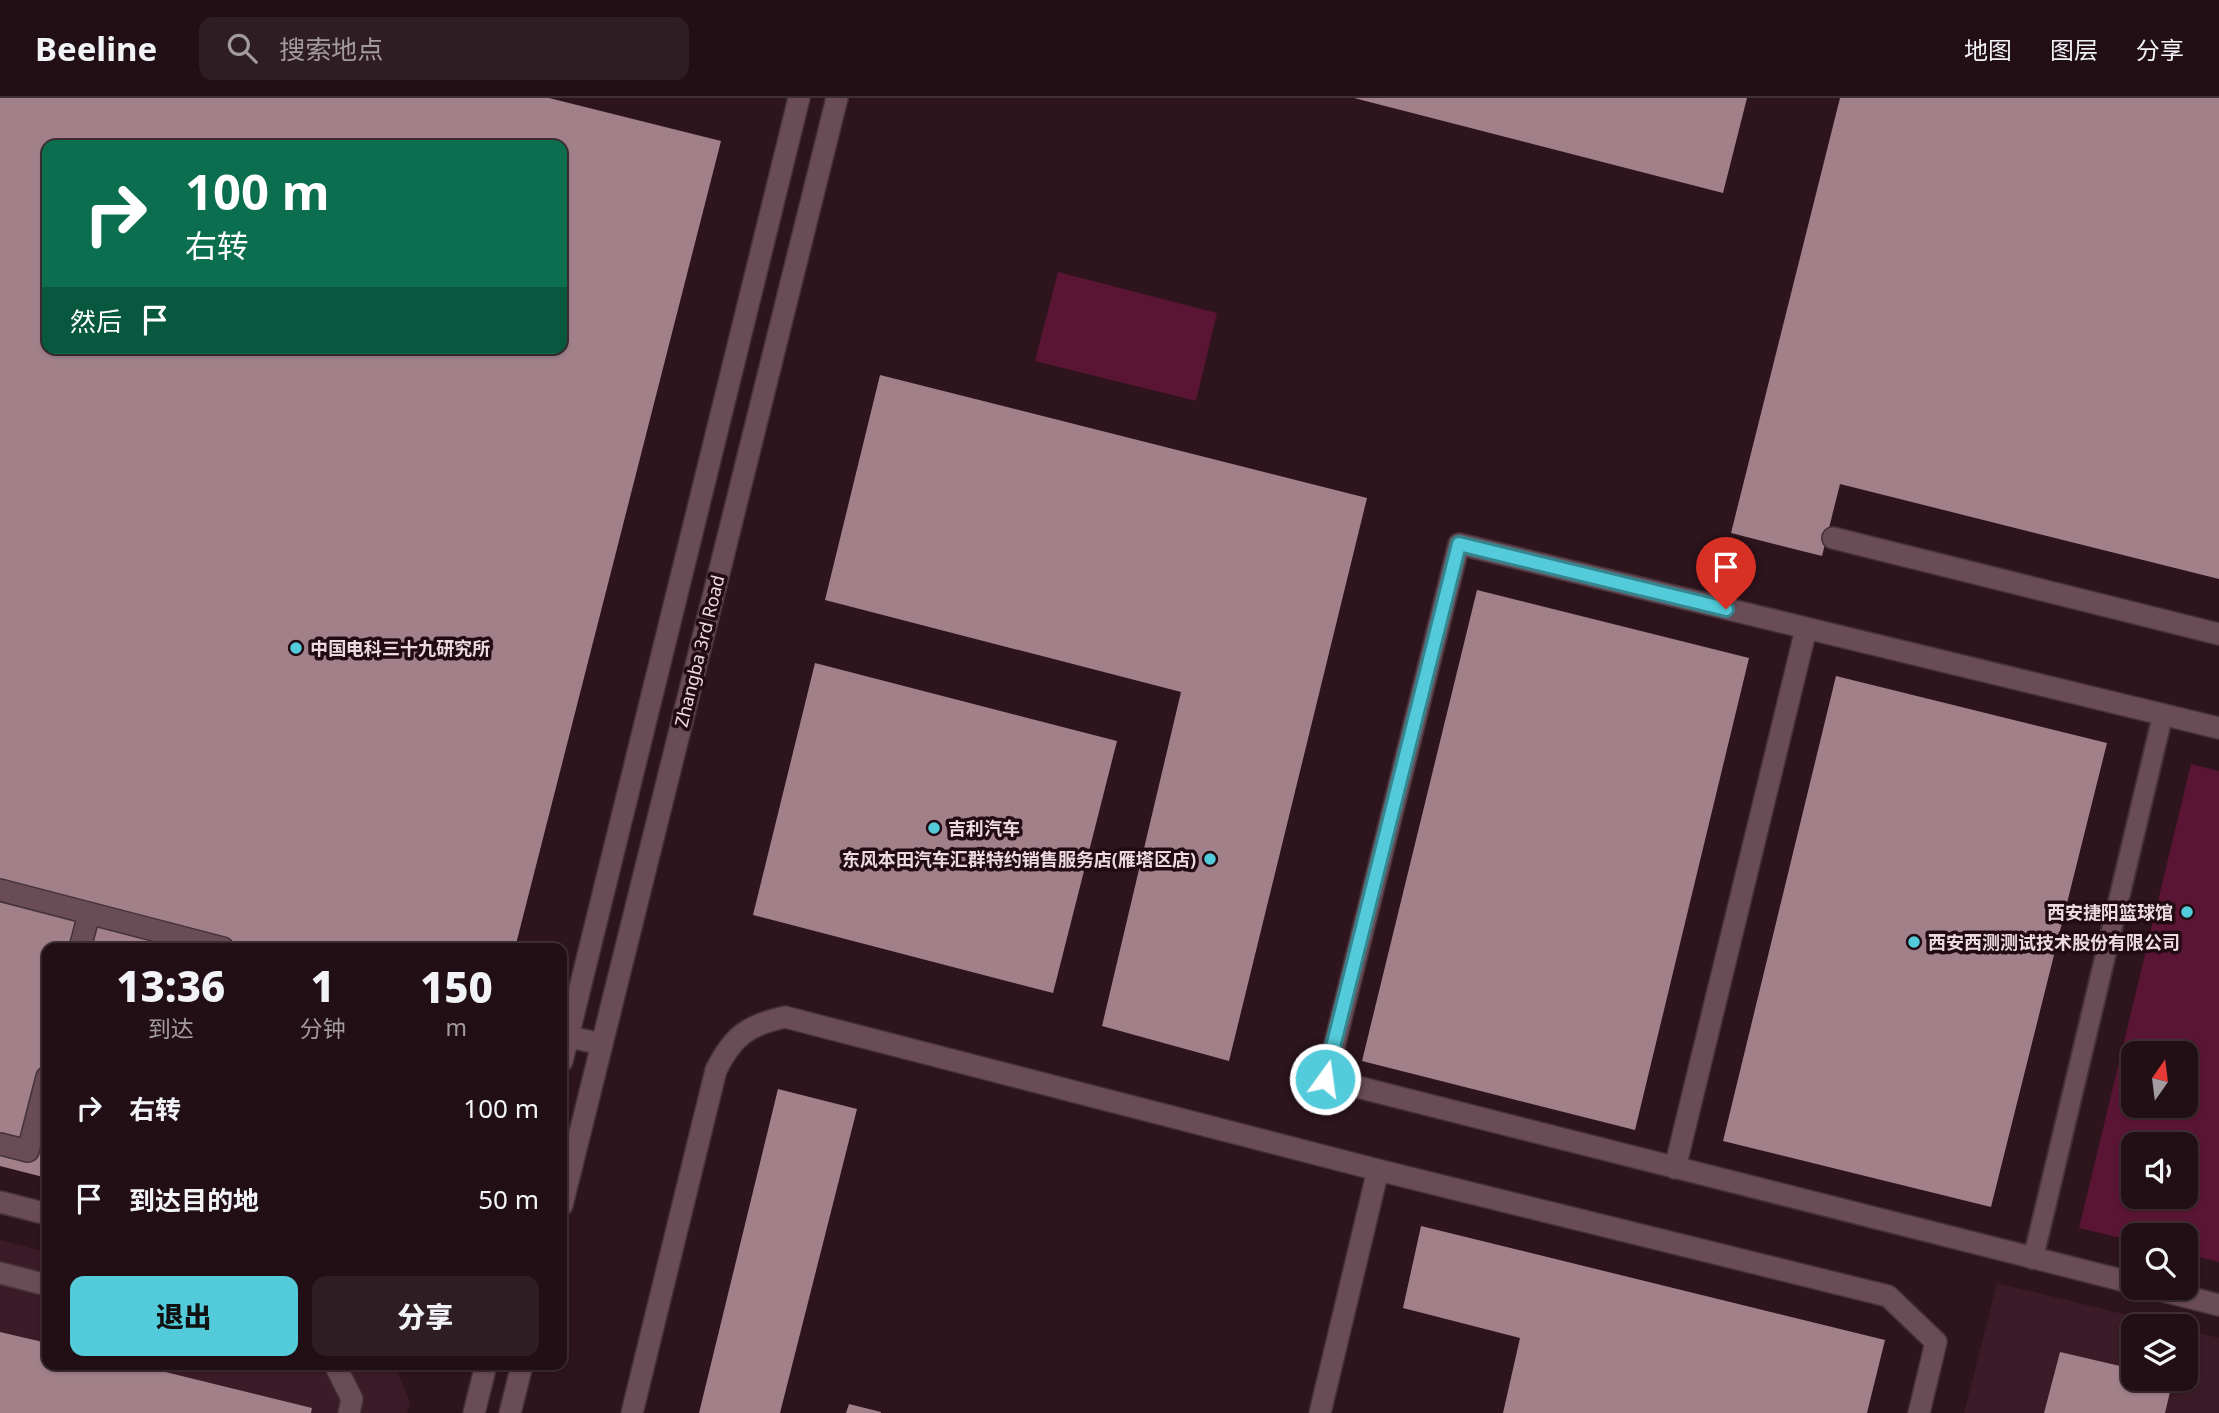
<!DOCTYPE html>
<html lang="zh">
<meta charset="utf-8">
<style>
body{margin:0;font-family:"Noto Sans","Noto Sans SC",sans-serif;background:#2e1d23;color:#f1f3f6;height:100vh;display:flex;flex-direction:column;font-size:26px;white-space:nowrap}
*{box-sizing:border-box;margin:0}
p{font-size:23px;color:#a29ca1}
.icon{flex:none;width:38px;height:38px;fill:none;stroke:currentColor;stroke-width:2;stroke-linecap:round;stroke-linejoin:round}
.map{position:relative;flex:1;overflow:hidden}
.panel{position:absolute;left:42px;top:845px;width:525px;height:427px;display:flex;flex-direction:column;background:#220f16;border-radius:14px;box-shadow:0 2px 5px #0004,0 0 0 2px #3f2f35}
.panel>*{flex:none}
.guide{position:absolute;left:42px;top:42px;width:525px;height:214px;border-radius:14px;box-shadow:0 2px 5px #0004,0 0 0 2px #3f2f35;background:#0b6e4f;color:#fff;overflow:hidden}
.needle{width:46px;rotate:14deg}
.tools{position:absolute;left:2121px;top:943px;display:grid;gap:14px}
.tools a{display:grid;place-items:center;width:77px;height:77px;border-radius:14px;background:#220f16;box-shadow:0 2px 5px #0004,0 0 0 2px #3f2f35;font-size:35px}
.pin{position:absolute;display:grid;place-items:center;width:60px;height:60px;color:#fff;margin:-72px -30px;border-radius:50% 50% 50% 0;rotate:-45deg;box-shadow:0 0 7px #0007}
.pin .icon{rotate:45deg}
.me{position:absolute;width:77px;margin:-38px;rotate:14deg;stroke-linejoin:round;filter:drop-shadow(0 0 5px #0008)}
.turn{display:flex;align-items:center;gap:24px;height:147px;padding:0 28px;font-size:32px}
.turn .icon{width:91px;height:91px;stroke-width:2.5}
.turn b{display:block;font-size:49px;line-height:60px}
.then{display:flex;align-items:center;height:66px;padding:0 28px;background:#0003;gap:14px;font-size:26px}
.eta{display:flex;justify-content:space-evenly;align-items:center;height:119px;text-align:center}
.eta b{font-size:42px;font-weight:800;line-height:49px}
.button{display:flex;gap:14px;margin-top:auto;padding:14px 28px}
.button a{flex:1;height:80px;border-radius:14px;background:#53cbda;color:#111;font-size:28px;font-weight:800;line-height:80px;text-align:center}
.button a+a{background:#2e1d23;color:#f1f3f6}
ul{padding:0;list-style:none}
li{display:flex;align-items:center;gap:21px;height:91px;padding:0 28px}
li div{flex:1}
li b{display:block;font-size:26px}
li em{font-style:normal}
header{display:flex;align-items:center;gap:42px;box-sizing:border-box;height:98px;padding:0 35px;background:#220f16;border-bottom:2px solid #3f2f35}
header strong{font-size:33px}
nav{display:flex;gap:38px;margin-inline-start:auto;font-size:24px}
.search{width:490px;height:63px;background:#2e1d23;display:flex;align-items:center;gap:18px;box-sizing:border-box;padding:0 24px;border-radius:14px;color:#a29ca1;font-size:26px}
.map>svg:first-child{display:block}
.built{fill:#3b1b27}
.green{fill:#5a1534;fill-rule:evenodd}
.building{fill:#a1808a;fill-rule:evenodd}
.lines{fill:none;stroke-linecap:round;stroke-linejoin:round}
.lane-casing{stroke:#443238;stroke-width:23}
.street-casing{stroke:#443238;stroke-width:24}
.secondary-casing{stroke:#443238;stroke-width:24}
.lane{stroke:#6a4c56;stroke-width:19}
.street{stroke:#6a4c56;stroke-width:21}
.secondary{stroke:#6a4c56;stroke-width:21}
.route-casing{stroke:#36848e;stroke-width:18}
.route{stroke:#53cbda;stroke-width:12}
.poi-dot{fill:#53cbda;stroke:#230b14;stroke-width:2.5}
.labels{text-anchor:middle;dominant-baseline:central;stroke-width:7;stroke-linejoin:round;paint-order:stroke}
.poi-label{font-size:18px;font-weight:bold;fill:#eddae0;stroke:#230b14;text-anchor:start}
.street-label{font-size:18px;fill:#eddae0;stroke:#230b14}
</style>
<header>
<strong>Beeline</strong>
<div class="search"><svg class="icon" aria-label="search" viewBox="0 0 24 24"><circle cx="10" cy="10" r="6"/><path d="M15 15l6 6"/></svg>搜索地点</div>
<nav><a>地图</a><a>图层</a><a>分享</a></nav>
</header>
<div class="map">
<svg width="2219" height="1315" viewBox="0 0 2219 1315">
<rect width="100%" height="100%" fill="#2d141d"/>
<!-- built -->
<path class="built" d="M0,1142L47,1154V1267H395L410,1305L407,1315H0Z
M1997,1185L2172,1228H2133V1281H2186V1232L2219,1240V1315H1964Z"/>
<!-- green -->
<path class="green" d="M1058,174L1217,215L1196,303L1035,263Z
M2191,666L2219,673V1164L2186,1156V1138H2133V1143L2079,1130ZM2133,956H2186V1008H2133ZM2133,1046H2186V1099H2133Z"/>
<!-- building -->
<path class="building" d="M0,0H549L721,43L515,850H47V1080L0,1068ZM47,47H562V250H47Z
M1354,0H1747L1723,95Z
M1840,0H2219V481L1840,386L1822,458L1731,435Z
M880,277L1367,400L1229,963L1102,928L1181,594L825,502Z
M1477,492L1749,560L1635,1032L1362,963Z
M815,565L1117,643L1053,895L753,817Z
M1836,578L2107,645L1991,1109L1723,1043Z
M778,991L857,1011L780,1315H699Z
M1421,1128L1885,1242L1867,1315H1503L1520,1240L1403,1210Z
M0,1234L47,1245V1267H137L312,1310L311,1315H0Z
M2060,1254L2133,1271V1281H2173L2165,1315H2044Z
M849,1306L881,1314V1315H846Z"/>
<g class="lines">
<!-- lane casing -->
<g class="lane-casing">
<path id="lane" d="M2033,1161L2163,616"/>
</g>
<!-- street casing -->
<g class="street-casing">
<path id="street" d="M1833,440L2219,536
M0,792L223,850
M80,850L89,816
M562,937L601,946
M0,1046L28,1053L47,979
M1675,1070L1806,531
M0,1175L47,1187
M2133,1185L1326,981L1459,446L2219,630
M2152,1190L2219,1207
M335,1267L352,1301L349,1315
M632,1315L716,972C733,938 748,927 785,919L1378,1072L1888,1198L1936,1244L1919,1315
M1320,1315L1378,1072"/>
</g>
<!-- secondary casing -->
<g class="secondary-casing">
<path id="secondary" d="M562,963L799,0
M0,1104L47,1116
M562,1107L837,0
M474,1315L486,1267
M510,1315L522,1267"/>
</g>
<!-- lane -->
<use href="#lane" class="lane"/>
<!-- street -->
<use href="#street" class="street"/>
<!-- secondary -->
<use href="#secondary" class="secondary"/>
</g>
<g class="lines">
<!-- route casing -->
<g class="route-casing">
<path id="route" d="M1325,981L1459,446L1726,511"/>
</g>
<!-- route -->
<use href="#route" class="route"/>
</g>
<!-- markers -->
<g class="poi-dot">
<circle cx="296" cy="550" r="7"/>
<circle cx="934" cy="730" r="7"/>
<circle cx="1210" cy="761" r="7"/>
<circle cx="2187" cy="814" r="7"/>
<circle cx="1914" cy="844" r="7"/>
</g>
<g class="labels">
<!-- poi labels -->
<g class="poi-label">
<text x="310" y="550">中国电科三十九研究所</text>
<text x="948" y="730">吉利汽车</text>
<text x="1196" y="761" text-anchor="end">东风本田汽车汇群特约销售服务店(雁塔区店)</text>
<text x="2173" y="814" text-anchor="end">西安捷阳篮球馆</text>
<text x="1928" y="844">西安西测测试技术股份有限公司</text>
</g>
<!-- street labels -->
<g class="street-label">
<text transform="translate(699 553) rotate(-76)">Zhangba 3rd Road</text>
</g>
</g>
</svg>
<div class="tools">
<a><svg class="needle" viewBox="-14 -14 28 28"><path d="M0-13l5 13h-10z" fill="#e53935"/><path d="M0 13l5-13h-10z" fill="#a29ca1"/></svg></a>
<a><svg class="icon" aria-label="sound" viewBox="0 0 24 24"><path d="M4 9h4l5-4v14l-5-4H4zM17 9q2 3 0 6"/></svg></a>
<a><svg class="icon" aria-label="search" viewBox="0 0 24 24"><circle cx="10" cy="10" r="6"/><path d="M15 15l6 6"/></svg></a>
<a><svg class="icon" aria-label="layers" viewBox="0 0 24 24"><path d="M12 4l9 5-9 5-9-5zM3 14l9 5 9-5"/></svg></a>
</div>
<div class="pin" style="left:1726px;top:511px;background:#d93025"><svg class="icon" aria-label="arrive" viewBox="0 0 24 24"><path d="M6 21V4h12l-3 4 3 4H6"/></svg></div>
<svg class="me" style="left:1325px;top:981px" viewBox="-20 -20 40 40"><circle r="17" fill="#53cbda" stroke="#fff" stroke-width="3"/><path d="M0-11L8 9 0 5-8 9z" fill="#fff"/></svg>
<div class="guide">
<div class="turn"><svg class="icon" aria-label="right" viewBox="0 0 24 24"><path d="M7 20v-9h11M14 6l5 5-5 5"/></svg><div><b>100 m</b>右转</div></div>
<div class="then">然后<svg class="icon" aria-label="arrive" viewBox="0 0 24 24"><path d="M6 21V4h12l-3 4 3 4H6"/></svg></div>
</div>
<section class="panel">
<div class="eta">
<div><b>13:36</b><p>到达</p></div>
<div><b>1</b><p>分钟</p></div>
<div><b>150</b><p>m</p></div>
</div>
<ul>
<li><svg class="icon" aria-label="right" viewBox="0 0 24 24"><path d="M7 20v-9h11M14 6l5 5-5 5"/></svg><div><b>右转</b></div><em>100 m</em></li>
<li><svg class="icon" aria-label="arrive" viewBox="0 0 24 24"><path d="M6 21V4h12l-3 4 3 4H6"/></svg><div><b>到达目的地</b></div><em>50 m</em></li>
</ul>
<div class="button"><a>退出</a><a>分享</a></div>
</section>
</div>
